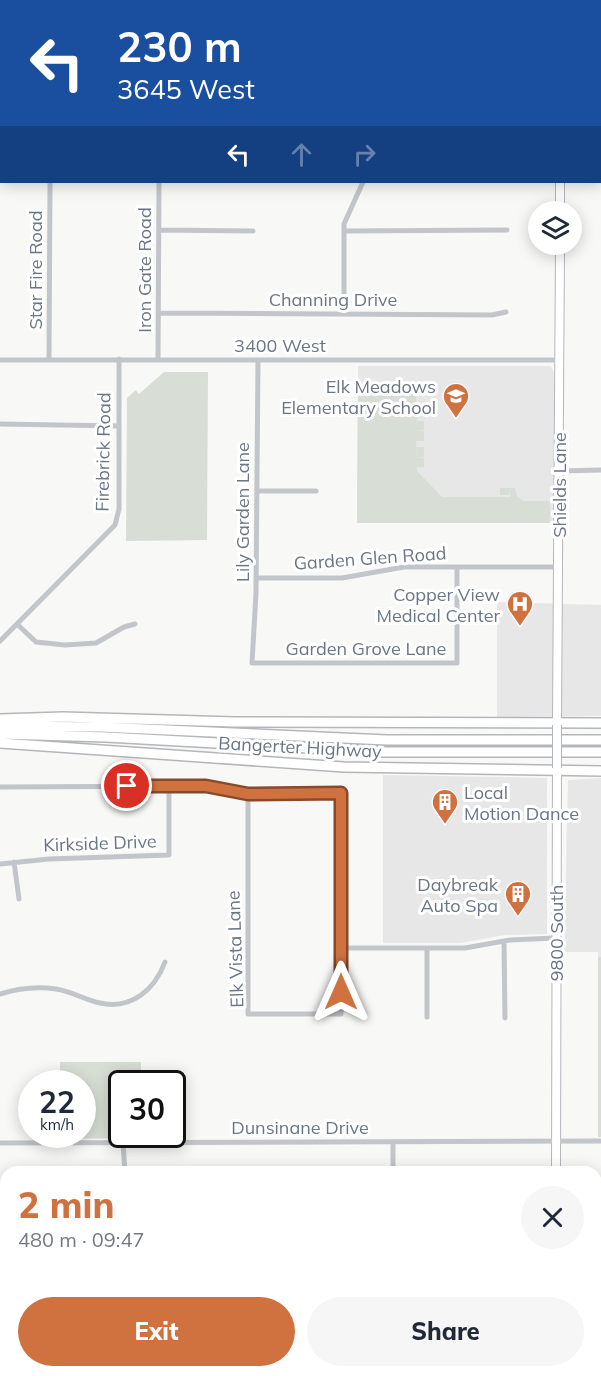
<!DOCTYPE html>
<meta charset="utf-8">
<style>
body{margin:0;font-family:Mulish,sans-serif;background:#f6f6f7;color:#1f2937;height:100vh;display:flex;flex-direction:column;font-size:22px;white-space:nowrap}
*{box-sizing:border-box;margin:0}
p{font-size:20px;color:#747a83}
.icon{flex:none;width:33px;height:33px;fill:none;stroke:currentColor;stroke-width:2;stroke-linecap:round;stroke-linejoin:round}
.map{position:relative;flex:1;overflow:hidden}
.side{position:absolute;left:0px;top:1166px;width:602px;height:212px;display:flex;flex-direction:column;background:#fff;border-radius:18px 18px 0 0;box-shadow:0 3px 15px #0003}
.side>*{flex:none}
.guide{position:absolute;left:0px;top:0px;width:602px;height:183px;box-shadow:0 3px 15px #0003;background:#1a4fa0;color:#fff;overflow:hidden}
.fabs{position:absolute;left:528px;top:201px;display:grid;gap:12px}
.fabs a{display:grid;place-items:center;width:54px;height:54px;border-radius:50%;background:#fff;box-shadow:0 3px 15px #0003;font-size:30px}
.speed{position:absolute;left:18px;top:1070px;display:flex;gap:12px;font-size:30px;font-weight:700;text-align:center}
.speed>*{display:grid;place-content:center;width:78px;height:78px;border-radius:50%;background:#fff;box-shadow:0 3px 15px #0003;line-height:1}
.speed small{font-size:15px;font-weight:400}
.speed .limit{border:3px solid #111;border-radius:9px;background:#fff;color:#111}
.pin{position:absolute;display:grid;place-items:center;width:51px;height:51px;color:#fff;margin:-26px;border:3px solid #fff;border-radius:50%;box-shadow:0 2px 6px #0007}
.me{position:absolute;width:66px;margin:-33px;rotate:0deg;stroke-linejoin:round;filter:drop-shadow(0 0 4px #0008)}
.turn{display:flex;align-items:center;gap:21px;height:126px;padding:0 18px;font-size:27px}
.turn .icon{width:78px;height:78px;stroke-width:2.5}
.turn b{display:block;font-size:42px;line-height:51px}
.lanes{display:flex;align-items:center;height:57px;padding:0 18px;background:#0003;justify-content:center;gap:30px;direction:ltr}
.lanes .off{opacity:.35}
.round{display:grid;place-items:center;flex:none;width:63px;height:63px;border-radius:32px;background:#f6f6f7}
.head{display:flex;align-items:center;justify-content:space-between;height:102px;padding:0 18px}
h1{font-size:36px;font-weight:800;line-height:45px;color:#cf7240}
.button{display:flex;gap:12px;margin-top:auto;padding:12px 18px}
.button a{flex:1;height:69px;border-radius:36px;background:#cf7240;color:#fff;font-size:24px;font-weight:800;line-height:69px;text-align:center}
.button a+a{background:#f6f6f7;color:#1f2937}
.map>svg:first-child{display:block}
.built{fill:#e6e7e6}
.green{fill:#d8ddd6}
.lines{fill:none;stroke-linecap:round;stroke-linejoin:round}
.canal{stroke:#bac2c8;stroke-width:6}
.secondary-casing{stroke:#b3b7bc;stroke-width:10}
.motorway-casing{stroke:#b4b6ba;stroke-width:12}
.minor{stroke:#c2c5c9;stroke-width:5}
.tertiary{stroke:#c2c5c9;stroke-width:6}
.secondary{stroke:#fff;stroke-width:8}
.motorway{stroke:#fff;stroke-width:9}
.secondary-bridge-casing{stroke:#b3b7bc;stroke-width:10;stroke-linecap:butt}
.secondary-bridge{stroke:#fff;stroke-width:8}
.route-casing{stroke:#874a2a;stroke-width:15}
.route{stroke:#cf7240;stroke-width:10}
.labels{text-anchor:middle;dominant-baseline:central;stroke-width:6;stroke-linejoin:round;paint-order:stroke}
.street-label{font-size:18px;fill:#6b7684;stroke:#fff}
.poi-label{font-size:18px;fill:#6b7684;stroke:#fff;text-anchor:end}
</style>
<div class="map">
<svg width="601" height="1376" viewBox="0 0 601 1376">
<rect width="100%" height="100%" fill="#f8f8f6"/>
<!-- built -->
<path class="built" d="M358,366H551L554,373V523H357Z
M497,602L601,605V716L497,717Z
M383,775L547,778V934L505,935L460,943H383Z
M601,778V957H598V952H564L568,780Z"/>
<!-- green -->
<path class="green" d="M164,372H208L207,540L126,541L127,398L136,390L139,394Z
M358,386L427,387L424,395H416L417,429V421H424V430H416L424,431V441H416L417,455V447H424V457H417L424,458V467H417V471L442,497H510V489L509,495H500V488H515L517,496L523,501H550V523H357Z
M598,957H601V1137H598Z
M60,1062H141V1083H122V1134H141V1138L60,1139V1134H82V1083H60Z"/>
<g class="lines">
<!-- canal -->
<path class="canal" d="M0,25L2,24
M596,1346L601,1344
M0,1350L6,1354
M25,1371L30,1376
M504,1376L523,1371"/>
<!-- secondary casing -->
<g class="secondary-casing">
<path id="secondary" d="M562,0V2
M560,212V182
M557,725L560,244
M556,1172L557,768
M538,1376V1371"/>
</g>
<!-- motorway casing -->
<g class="motorway-casing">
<path id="motorway" d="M0,719L63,717L235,722L601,723
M0,726L101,727L387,740H601
M0,734L106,737L383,752H601
M0,743L344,767L601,771"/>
</g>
<!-- minor -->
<path class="minor" d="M228,0V2
M0,95L2,94
M600,142H601
M159,230L253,231
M344,231L507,230
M158,313L492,315L506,312
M344,314V224L363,182
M158,359L159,182
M0,360H560
M49,360L50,182
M258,360L256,593L252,663H457V567
M0,424L119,426
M559,471L601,470
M257,491H316
M256,578H342L404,567H559
M17,624L36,642L65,645L96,643L124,627L135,624
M0,641L115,525L119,509V359
M0,787L206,786L248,794L341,793V1014H248V794
M14,862L19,899
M0,864L49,859L169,855V786
M504,941L505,1018
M341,948H465L510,940L556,938
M427,948V1017
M0,994C19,988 36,986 56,989C71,991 85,1000 100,1003C132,1010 155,989 165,962
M393,1142V1172
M0,1143L601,1141
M123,1143L125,1172
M0,1268L6,1269
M239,1371V1376"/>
<!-- tertiary -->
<path class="tertiary" d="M0,7H2
M600,7H601"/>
<!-- secondary -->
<use href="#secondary" class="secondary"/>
<!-- motorway -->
<use href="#motorway" class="motorway"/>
<!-- secondary-bridge casing -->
<g class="secondary-bridge-casing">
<path id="secondary-bridge" d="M557,768V725"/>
</g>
<!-- secondary-bridge -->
<use href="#secondary-bridge" class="secondary-bridge"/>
</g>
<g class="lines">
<!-- route casing -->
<g class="route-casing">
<path id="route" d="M127,786H206L248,794L341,793V992"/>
</g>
<!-- route -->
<use href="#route" class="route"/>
</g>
<!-- icons -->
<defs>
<g id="school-pin" transform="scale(1.35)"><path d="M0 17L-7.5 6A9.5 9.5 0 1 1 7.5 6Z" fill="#cf7240" stroke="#fff"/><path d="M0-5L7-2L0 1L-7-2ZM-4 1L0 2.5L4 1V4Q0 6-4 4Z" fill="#fff"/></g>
<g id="hospital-pin" transform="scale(1.35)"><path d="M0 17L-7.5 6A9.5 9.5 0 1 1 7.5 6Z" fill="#cf7240" stroke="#fff"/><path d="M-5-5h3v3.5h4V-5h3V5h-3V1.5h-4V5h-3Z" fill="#fff"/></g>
<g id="building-pin" transform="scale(1.35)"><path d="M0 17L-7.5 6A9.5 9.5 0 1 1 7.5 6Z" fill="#cf7240" stroke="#fff"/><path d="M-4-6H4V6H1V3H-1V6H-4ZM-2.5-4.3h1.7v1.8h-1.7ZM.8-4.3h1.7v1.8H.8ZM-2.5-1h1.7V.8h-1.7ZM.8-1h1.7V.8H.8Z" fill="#fff"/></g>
</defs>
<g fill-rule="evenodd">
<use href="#school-pin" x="456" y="396"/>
<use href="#hospital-pin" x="520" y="604"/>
<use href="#building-pin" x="445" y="802"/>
<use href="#building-pin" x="518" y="894"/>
</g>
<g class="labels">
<!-- street labels -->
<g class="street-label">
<text transform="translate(35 270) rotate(-90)">Star Fire Road</text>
<text transform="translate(144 270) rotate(-90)">Iron Gate Road</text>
<text x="333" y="299">Channing Drive</text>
<text x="280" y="345">3400 West</text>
<text transform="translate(103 452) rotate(-89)">Firebrick Road</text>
<text transform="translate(559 485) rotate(-90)">Shields Lane</text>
<text transform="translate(242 512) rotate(-90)">Lily Garden Lane</text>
<text transform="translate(370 558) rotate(-4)">Garden Glen Road</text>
<text x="366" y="648">Garden Grove Lane</text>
<text transform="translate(300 747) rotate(3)">Bangerter Highway</text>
<text transform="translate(100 843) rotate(-2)">Kirkside Drive</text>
<text transform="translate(556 933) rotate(-90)">9800 South</text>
<text transform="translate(235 949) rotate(-92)">Elk Vista Lane</text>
<text x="300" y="1127">Dunsinane Drive</text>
</g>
<!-- poi labels -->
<g class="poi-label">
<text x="436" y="386">Elk Meadows<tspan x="436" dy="21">Elementary School</tspan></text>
<text x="500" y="594">Copper View<tspan x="500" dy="21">Medical Center</tspan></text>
<text x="464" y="792" text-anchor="start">Local<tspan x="464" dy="21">Motion Dance</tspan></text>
<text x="498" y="884">Daybreak<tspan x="498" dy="21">Auto Spa</tspan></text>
</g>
</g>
</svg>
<div class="fabs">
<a><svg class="icon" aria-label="layers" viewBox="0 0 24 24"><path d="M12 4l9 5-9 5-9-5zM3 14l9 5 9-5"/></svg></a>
</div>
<div class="speed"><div>22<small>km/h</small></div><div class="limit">30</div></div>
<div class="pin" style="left:127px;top:786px;background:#d93025"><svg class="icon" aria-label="arrive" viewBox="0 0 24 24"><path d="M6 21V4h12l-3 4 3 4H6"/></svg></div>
<svg class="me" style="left:341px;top:992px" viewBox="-20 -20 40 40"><path d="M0-17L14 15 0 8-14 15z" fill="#cf7240" stroke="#fff" stroke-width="4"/></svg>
<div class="guide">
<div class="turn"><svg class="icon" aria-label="left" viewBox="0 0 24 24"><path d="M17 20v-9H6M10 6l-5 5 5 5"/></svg><div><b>230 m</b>3645 West</div></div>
<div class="lanes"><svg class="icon" aria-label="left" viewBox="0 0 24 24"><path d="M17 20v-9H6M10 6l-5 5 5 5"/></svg><svg class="icon off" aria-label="ahead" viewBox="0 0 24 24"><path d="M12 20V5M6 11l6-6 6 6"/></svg><svg class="icon off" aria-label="right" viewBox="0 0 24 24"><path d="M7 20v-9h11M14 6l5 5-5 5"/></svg></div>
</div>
<section class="side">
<div class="head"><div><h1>2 min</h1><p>480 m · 09:47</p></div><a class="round"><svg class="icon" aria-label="close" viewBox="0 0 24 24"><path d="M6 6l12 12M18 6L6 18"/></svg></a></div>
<div class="button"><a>Exit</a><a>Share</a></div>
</section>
</div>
